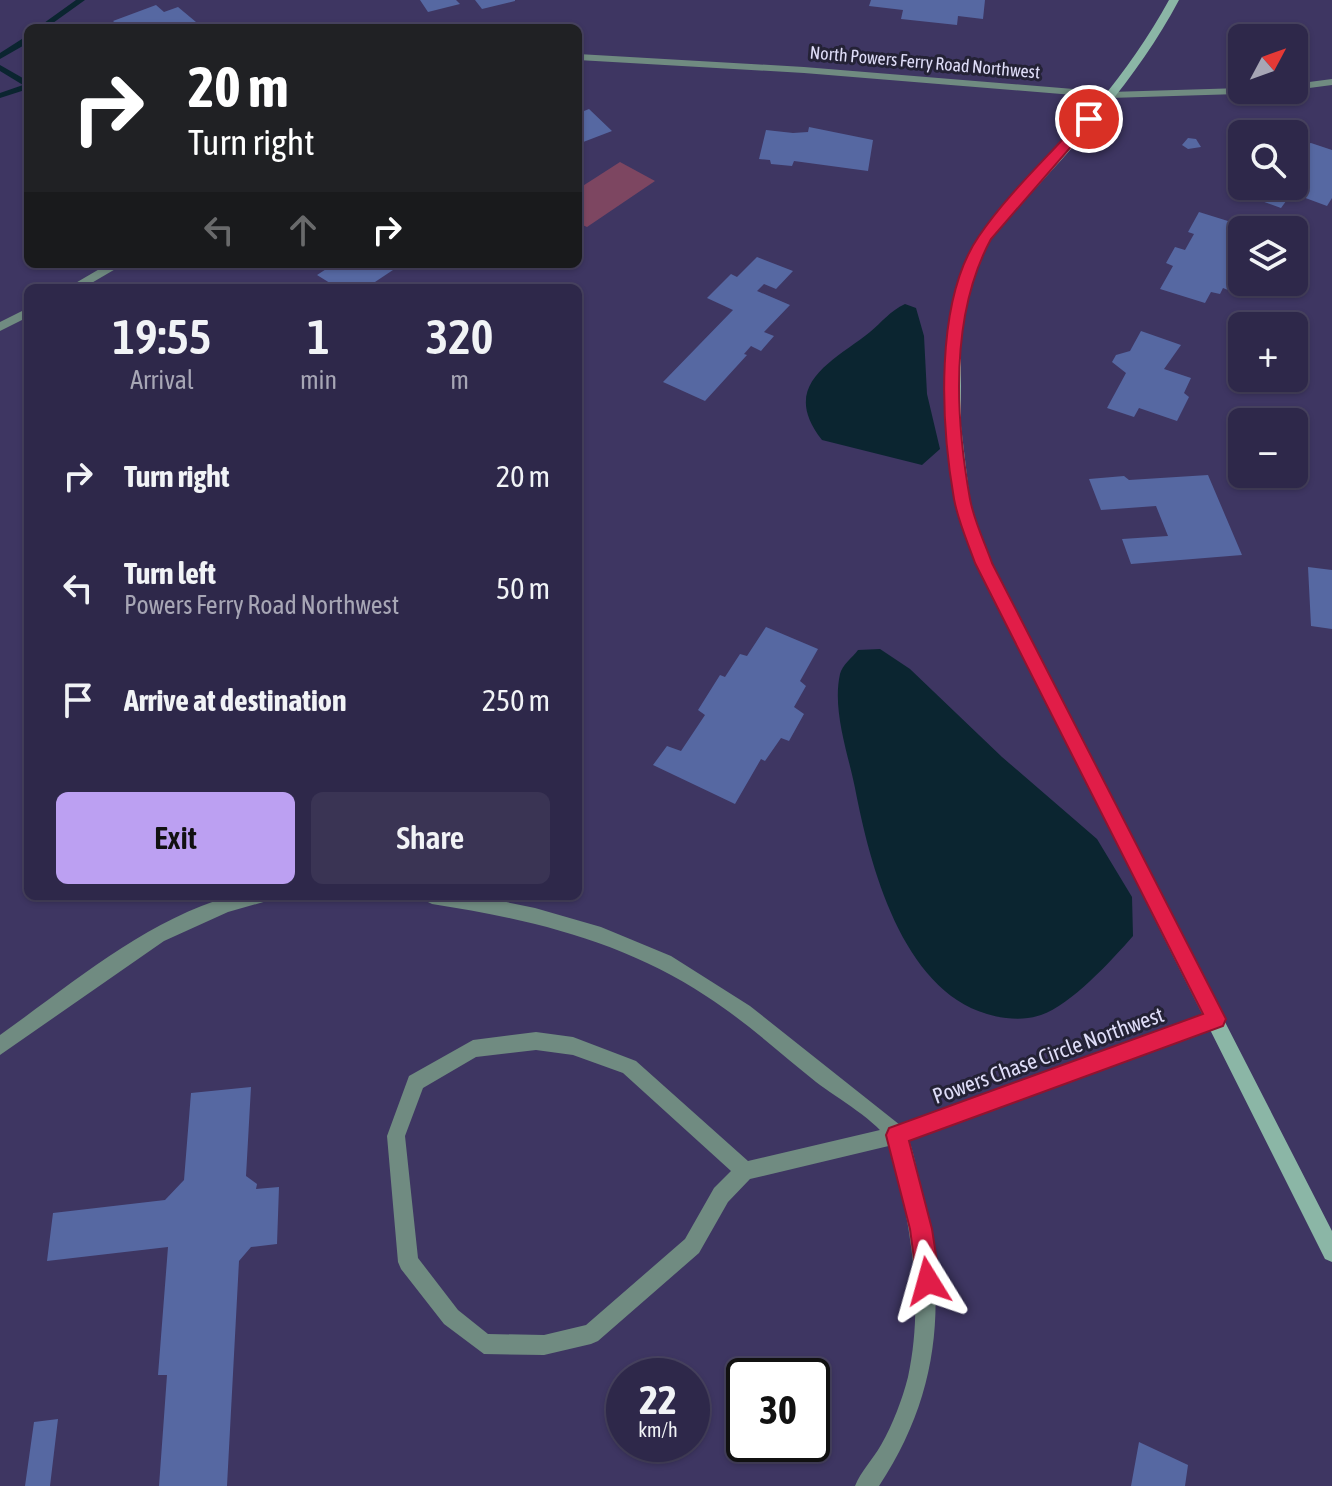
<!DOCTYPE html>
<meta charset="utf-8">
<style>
body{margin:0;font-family:"Asap Condensed",sans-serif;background:#3a3454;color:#f1f3f6;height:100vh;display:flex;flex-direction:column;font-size:30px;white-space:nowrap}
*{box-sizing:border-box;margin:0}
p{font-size:26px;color:#a7a6b5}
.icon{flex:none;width:44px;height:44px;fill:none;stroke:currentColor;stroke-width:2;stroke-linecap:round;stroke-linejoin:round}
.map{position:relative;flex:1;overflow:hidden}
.details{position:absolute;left:24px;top:284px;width:558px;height:616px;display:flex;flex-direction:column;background:#2e284a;border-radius:12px;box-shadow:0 2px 6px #0004,0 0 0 2px #494462}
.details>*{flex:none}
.hud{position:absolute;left:24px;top:24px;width:558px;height:244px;border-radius:12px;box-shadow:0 2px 6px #0004,0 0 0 2px #494462;background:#202124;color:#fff;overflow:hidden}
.needle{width:52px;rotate:49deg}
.buttons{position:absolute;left:1228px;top:24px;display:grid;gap:16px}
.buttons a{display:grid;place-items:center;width:80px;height:80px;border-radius:12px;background:#2e284a;box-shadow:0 2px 6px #0004,0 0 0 2px #494462;font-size:40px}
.speed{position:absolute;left:606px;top:1358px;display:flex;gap:16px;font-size:40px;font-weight:700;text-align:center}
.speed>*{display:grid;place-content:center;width:104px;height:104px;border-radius:50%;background:#2e284a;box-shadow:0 2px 6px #0004,0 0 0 2px #494462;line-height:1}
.speed small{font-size:20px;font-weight:400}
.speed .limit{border:4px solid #111;border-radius:12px;background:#fff;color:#111}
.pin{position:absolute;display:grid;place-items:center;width:68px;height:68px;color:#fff;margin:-34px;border:4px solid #fff;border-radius:50%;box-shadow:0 2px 8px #0007}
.me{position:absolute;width:88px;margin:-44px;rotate:352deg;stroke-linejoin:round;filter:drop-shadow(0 0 6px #0008)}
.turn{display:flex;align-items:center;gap:28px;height:168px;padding:0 32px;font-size:36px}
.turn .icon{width:104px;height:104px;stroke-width:2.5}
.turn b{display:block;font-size:56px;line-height:68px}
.lanes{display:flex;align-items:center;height:76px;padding:0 32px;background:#0003;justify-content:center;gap:40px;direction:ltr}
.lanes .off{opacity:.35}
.eta{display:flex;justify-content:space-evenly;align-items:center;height:136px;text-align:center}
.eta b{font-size:48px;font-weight:600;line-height:56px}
.action{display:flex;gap:16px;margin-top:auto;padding:16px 32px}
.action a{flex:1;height:92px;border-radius:12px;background:#bca0f2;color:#111;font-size:32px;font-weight:600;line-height:92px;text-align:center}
.action a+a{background:#3a3454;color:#f1f3f6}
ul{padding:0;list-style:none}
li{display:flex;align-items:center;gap:24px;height:112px;padding:0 32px}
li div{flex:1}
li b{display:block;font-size:30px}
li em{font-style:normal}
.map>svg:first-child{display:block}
.green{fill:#7d4661}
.water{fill:#0b2530}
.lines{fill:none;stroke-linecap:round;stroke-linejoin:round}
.stream{fill:#0b2530;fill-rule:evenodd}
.building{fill:#5668a2}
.lane{fill:#708b81;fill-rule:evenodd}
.street{fill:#708b81;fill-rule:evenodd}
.secondary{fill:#8bb6a6;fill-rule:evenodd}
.route{fill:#e11d48;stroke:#92132f;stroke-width:2}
.labels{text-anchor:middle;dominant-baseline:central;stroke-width:6;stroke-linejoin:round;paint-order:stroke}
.far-street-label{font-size:18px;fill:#dedcf7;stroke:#242236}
.street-label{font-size:22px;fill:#dedcf7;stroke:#242236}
</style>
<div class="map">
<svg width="1332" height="1486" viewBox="0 0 1332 1486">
<rect width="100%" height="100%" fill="#3e3662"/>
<!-- green -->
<path class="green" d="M620,162L655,181L587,227L578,223V189Z"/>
<!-- water -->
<path class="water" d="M905,304L916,308L924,336L927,394L940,449L922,465L822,440C778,384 834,361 870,332C882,322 890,311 905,304Z
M880,649L910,669L1002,757L1097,839L1132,897L1133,936C1112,960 1071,1005 1041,1015C1024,1021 1004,1019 987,1014C902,989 870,866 855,788C848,753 832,710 840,674C842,665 853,657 858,650Z"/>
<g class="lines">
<!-- stream -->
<path class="stream" d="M76,0H85L46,28H37Z
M25,37H28V43L0,59V53Z
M0,65L28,81V89L0,98V93L23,85L0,71Z"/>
</g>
<!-- building -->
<path class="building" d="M420,0H456L460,4L428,12Z
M475,0H515V1L482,9Z
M871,0H985L983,19L958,16L957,25L901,19L903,10L869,6Z
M156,5L164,12L178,7L202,27L121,28L113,21Z
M578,106L584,111L589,109L612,131L578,144Z
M809,127L873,140L868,171L794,161L792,166L771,164L770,160L759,159L766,130L793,133L808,132Z
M1188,138L1196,139L1201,147L1188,149L1182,145Z
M1311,143L1332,150V198L1327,206L1292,193L1281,208L1242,194L1248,186H1294V146Z
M1199,212L1244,226L1231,249L1239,253L1235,259L1242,261V275L1233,292L1223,288L1220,294L1211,292L1205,303L1160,289L1173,266L1166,263L1175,247L1185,250L1194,234L1188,232Z
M757,257L793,271L776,289L764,284L757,291L790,305L764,332L774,336L761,351L751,346L744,354L747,355L705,401L663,382L733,310L707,298L731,274L737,277Z
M334,264H402L366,288H338L317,275Z
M1141,331L1181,345L1164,369L1191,378L1184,393L1189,397L1177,421L1139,408L1134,417L1107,408L1126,373L1112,362L1116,355L1130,351Z
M1208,475L1242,555L1131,564L1122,539L1168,536L1156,506L1101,510L1089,479L1124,476L1129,480Z
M1308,567L1332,570V629L1311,626Z
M766,627L818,649L800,681L806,686L794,707L804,714L789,741L781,738L765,761L761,759L735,804L653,765L667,746L681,751L705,715L698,710L720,675L725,677L740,654L747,656Z
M251,1087L246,1176L257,1184L256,1189L279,1187L277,1244L251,1247L239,1261L227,1486H159L167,1375H158L168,1247L47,1261L53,1213L165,1200L184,1180L191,1093Z
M58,1419L50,1486H25L34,1422Z
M1139,1442L1188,1465L1185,1486H1131Z"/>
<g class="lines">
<!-- lane -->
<path class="lane" d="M536,1032L573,1037L636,1061L748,1161L897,1126L904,1128L906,1135L904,1142L897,1144L750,1179L728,1202L699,1253L598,1341L591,1344L544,1355L484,1354L444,1324L401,1269L398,1262L387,1136L409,1076L473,1040ZM536,1050L573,1055L623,1073L731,1171L714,1188L685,1239L586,1325L544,1335L488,1334L458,1310L418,1258L405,1136L423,1088L476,1057Z"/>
<!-- street -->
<path class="street" d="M578,54L804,67L1110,92L1242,88V90H1276L1270,93L1110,98L804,73L578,60Z
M1332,79V85L1294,90H1293L1294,84Z
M108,264H124L83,288H67Z
M28,308V317L0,331V322Z
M230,896H270L267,901L228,912L164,941L0,1055V1035C72,984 143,922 230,896Z
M423,896H477L535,908L601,927L671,956L750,1006L900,1125L1216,1011L1222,1013L1225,1019L1222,1025L1216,1027L909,1140C916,1159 918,1180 923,1199C947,1305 939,1395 879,1486H855C861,1471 873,1459 881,1445C893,1424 902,1400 908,1377C922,1312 914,1249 900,1185C897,1172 897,1155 891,1144C877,1120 838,1099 816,1082C780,1053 745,1021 706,996C623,941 529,919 432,904L426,901Z"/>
<!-- secondary -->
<path class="secondary" d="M1169,0H1179C1131,91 1058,162 990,239L979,259L961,321V426L970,501L990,563L1332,1231V1262L1325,1259L976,563L956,501L947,426L949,321L967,259L981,234C1048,160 1120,90 1169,0Z"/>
</g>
<!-- route -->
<path class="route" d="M1084,116L1095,119L991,239C950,315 955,415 970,499C974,521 985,543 992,563L1226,1019L1223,1026L909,1141L932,1229L940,1281L936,1289L928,1293L920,1289L917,1281L910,1229L886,1135L889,1128L1203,1014L975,563C968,543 958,521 954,499C941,424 934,301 979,236C1008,193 1050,155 1084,116Z"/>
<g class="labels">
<!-- far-street labels -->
<g class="far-street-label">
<text transform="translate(925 62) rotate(5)">North Powers Ferry Road Northwest</text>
</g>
<!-- street labels -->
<g class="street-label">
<text transform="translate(1048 1055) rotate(-20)">Powers Chase Circle Northwest</text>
</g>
</g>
</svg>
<div class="buttons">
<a><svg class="needle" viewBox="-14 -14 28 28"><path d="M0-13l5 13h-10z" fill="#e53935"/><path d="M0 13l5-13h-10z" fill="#a7a6b5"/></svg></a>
<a><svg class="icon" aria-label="search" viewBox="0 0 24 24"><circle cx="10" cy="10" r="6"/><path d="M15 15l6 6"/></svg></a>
<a><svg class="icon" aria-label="layers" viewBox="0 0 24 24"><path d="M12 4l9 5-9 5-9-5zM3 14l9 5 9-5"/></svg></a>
<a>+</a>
<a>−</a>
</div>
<div class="speed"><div>22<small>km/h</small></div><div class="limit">30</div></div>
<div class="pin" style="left:1089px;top:119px;background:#d93025"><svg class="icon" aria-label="arrive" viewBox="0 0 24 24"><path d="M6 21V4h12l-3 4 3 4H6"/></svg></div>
<svg class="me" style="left:928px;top:1281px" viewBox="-20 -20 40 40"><path d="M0-17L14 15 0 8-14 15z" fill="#e11d48" stroke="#fff" stroke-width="4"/></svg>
<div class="hud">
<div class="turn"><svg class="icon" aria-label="right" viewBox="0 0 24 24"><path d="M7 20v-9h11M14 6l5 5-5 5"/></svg><div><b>20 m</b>Turn right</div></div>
<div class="lanes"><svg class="icon off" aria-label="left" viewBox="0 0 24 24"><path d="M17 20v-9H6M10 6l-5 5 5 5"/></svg><svg class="icon off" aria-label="ahead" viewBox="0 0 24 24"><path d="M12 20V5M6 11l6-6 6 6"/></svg><svg class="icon" aria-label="right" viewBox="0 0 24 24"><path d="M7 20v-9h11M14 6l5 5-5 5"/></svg></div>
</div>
<section class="details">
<div class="eta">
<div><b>19:55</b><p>Arrival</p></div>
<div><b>1</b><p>min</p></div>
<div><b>320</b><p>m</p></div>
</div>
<ul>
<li><svg class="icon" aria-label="right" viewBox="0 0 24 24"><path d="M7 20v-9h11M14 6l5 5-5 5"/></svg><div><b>Turn right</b></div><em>20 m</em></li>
<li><svg class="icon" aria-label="left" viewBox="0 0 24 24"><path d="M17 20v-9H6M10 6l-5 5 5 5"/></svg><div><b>Turn left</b><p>Powers Ferry Road Northwest</p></div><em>50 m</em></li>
<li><svg class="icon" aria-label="arrive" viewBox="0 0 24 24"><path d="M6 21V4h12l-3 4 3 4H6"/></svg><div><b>Arrive at destination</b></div><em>250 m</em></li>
</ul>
<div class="action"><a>Exit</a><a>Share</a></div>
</section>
</div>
